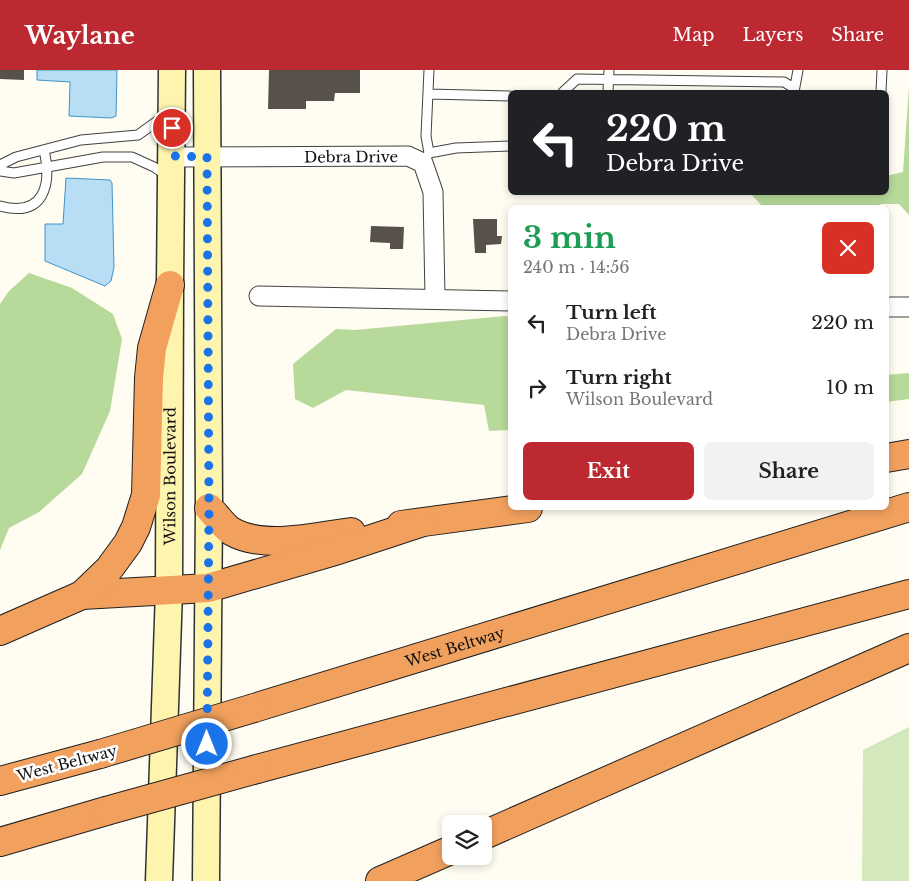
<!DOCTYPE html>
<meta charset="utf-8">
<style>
body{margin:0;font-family:"Libre Baskerville",serif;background:#f2f2f2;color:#222;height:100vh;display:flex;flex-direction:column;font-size:19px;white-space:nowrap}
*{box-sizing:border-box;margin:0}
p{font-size:16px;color:#767676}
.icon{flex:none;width:28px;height:28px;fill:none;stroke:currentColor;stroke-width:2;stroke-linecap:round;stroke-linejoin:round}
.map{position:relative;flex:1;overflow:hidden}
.drawer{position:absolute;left:508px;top:135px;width:381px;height:305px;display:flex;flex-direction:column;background:#fff;border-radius:8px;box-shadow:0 2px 8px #0003}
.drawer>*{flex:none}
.banner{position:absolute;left:508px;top:20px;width:381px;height:105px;border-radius:8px;box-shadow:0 2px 8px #0003;background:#202124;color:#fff;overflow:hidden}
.fabs{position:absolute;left:442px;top:745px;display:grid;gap:10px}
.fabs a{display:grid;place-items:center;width:50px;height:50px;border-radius:8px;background:#fff;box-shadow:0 2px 8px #0003;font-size:25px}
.pin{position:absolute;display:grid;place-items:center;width:42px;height:42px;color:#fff;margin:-21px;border:2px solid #fff;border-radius:50%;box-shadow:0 1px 5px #0007}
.me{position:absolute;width:55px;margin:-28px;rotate:0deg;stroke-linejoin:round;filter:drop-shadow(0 0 4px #0008)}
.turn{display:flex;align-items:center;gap:18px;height:105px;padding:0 15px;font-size:22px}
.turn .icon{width:65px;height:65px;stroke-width:2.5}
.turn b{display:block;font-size:35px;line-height:42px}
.round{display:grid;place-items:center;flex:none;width:52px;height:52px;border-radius:8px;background:#f2f2f2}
.overview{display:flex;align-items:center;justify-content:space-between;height:85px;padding:0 15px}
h1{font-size:30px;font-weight:700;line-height:38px;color:#1e9e55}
.cta{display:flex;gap:10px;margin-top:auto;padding:10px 15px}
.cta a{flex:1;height:58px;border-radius:8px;background:#bc2931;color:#fff;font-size:20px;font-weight:700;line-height:58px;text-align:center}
.cta a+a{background:#f2f2f2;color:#222}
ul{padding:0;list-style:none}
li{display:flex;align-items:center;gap:15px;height:65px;padding:0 15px}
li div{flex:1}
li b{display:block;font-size:19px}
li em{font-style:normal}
header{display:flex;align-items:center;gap:30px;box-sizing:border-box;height:70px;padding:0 25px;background:#bc2931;color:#fff}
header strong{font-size:24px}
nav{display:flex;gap:28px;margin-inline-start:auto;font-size:18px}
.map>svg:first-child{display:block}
.green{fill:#d3e9bb}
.forest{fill:#b7d99a}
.water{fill:#b7def5;stroke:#3f93ca}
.building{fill:#57504b}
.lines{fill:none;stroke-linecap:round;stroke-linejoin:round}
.service-casing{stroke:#424242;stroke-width:11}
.minor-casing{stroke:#424242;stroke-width:21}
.secondary-casing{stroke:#313131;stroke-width:29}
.motorway-casing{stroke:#202020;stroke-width:30}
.service{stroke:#fff;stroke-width:9}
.minor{stroke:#fff;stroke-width:19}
.secondary{stroke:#fdf4ae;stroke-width:26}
.motorway{stroke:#f1a05d;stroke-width:28}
.motorway-bridge-casing{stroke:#202020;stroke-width:30;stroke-linecap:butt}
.motorway-bridge{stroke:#f1a05d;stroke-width:28}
.route{stroke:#1a73e8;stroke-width:9;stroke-dasharray:0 16.2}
.labels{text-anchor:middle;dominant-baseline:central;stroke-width:5;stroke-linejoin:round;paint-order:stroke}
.street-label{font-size:15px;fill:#0f0f0f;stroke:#fff}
</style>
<header>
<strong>Waylane</strong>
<nav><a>Map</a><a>Layers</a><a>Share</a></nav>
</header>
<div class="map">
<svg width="909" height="811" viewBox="0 0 909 811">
<rect width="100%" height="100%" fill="#fffcf1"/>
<!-- green -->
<path class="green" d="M909,657V811H862L863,680Z"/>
<!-- forest -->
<path class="forest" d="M909,17V145L899,134H881L878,138L763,137L750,123L886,122V106L903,102Z
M29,203L72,218L113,244L122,269L110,341L82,404L39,442L9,458L0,480V234L9,221Z
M505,246L510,247V360L489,361L484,335L346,320L313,338L295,329L293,294L336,259L355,260Z
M909,303V329L886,332V305Z"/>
<!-- water -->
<path class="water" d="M37,0H117L116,46L111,48L69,46L70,12L37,10Z
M66,108L110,110L112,113L114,197L111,211L105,216L45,191V154H63Z"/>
<!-- building -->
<path class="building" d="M0,0H24V10L0,9Z
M269,0H360V23H335L334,31H306V39H268Z
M473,149H497V166H502L501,174L486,175V183H475Z
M371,156L404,157L403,179H390V173L370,172Z"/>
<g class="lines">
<!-- service casing -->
<g class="service-casing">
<path id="service" d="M429,0L426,66L429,83
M563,22L577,9L784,12L794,18
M608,22L609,0
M794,22L798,0
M881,22L882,0
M428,24L510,26
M423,93L429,83L456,78L510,76
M0,95L16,87L81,70L138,65L167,44
M0,101L14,103L103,87H132L154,97L166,105
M0,136C44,148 52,115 44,80"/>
</g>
<!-- minor casing -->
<g class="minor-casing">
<g id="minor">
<path id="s1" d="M171,87L408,86L423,93L433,122L435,228"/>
<path d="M259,226L510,231"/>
<path d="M886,237H909"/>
</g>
</g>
<!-- secondary casing -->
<g class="secondary-casing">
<g id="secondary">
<path id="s2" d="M159,811L169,521L170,215L172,0"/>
<path d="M206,811L209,438L207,0"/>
</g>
</g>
<!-- motorway casing -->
<g class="motorway-casing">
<g id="motorway">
<path d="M886,388L909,384"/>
<path d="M209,438C216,445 223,456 231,461C263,480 316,467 351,462"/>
<path d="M401,455L528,438"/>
<path d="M82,525L208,518L338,480L420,453"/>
<path d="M0,561L82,525L109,499L128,473L136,457L146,425L149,308L152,278L170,215"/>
<path id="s3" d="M254,638L909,437"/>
<path d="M257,699L909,524"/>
<path d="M0,711L100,684"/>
<path d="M484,765L909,578"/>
<path d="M0,772L106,741"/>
<path d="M380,811L451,780"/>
</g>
</g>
<!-- service -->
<use href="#service" class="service"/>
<!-- minor -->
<use href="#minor" class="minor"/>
<!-- secondary -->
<use href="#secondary" class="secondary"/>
<!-- motorway -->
<use href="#motorway" class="motorway"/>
<!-- motorway-bridge casing -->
<g class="motorway-bridge-casing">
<path id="motorway-bridge" d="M100,684L254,638
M106,741L257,699"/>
</g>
<!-- motorway-bridge -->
<use href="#motorway-bridge" class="motorway-bridge"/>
</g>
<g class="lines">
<!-- route -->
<path class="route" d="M172,58L171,86L207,87L209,438L207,674"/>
</g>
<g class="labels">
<!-- street labels -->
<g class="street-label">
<text stroke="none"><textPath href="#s1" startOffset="180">Debra Drive</textPath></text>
<text stroke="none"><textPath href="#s2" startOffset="405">Wilson Boulevard</textPath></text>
<text stroke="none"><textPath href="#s3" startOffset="210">West Beltway</textPath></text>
<text transform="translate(67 693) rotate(-15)">West Beltway</text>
</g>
</g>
</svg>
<div class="fabs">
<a><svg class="icon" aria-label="layers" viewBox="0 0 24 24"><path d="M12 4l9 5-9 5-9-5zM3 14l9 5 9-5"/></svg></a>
</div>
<div class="pin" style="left:172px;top:58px;background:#d93025"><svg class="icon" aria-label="arrive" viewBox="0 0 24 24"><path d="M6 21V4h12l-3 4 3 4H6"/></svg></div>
<svg class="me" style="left:207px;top:674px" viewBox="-20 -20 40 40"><circle r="17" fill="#1a73e8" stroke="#fff" stroke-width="3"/><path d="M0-11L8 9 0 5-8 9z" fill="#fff"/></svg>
<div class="banner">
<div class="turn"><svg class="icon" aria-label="left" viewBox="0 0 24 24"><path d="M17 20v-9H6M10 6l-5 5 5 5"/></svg><div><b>220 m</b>Debra Drive</div></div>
</div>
<section class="drawer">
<div class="overview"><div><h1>3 min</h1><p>240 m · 14:56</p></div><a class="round" style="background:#d93025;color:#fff"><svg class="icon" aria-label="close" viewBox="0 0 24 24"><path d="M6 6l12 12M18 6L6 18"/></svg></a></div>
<ul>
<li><svg class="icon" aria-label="left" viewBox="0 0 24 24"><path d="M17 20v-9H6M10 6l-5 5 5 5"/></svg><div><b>Turn left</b><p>Debra Drive</p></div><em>220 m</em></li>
<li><svg class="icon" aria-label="right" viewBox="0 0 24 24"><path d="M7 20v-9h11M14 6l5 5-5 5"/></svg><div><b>Turn right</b><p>Wilson Boulevard</p></div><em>10 m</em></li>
</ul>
<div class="cta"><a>Exit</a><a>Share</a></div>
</section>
</div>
